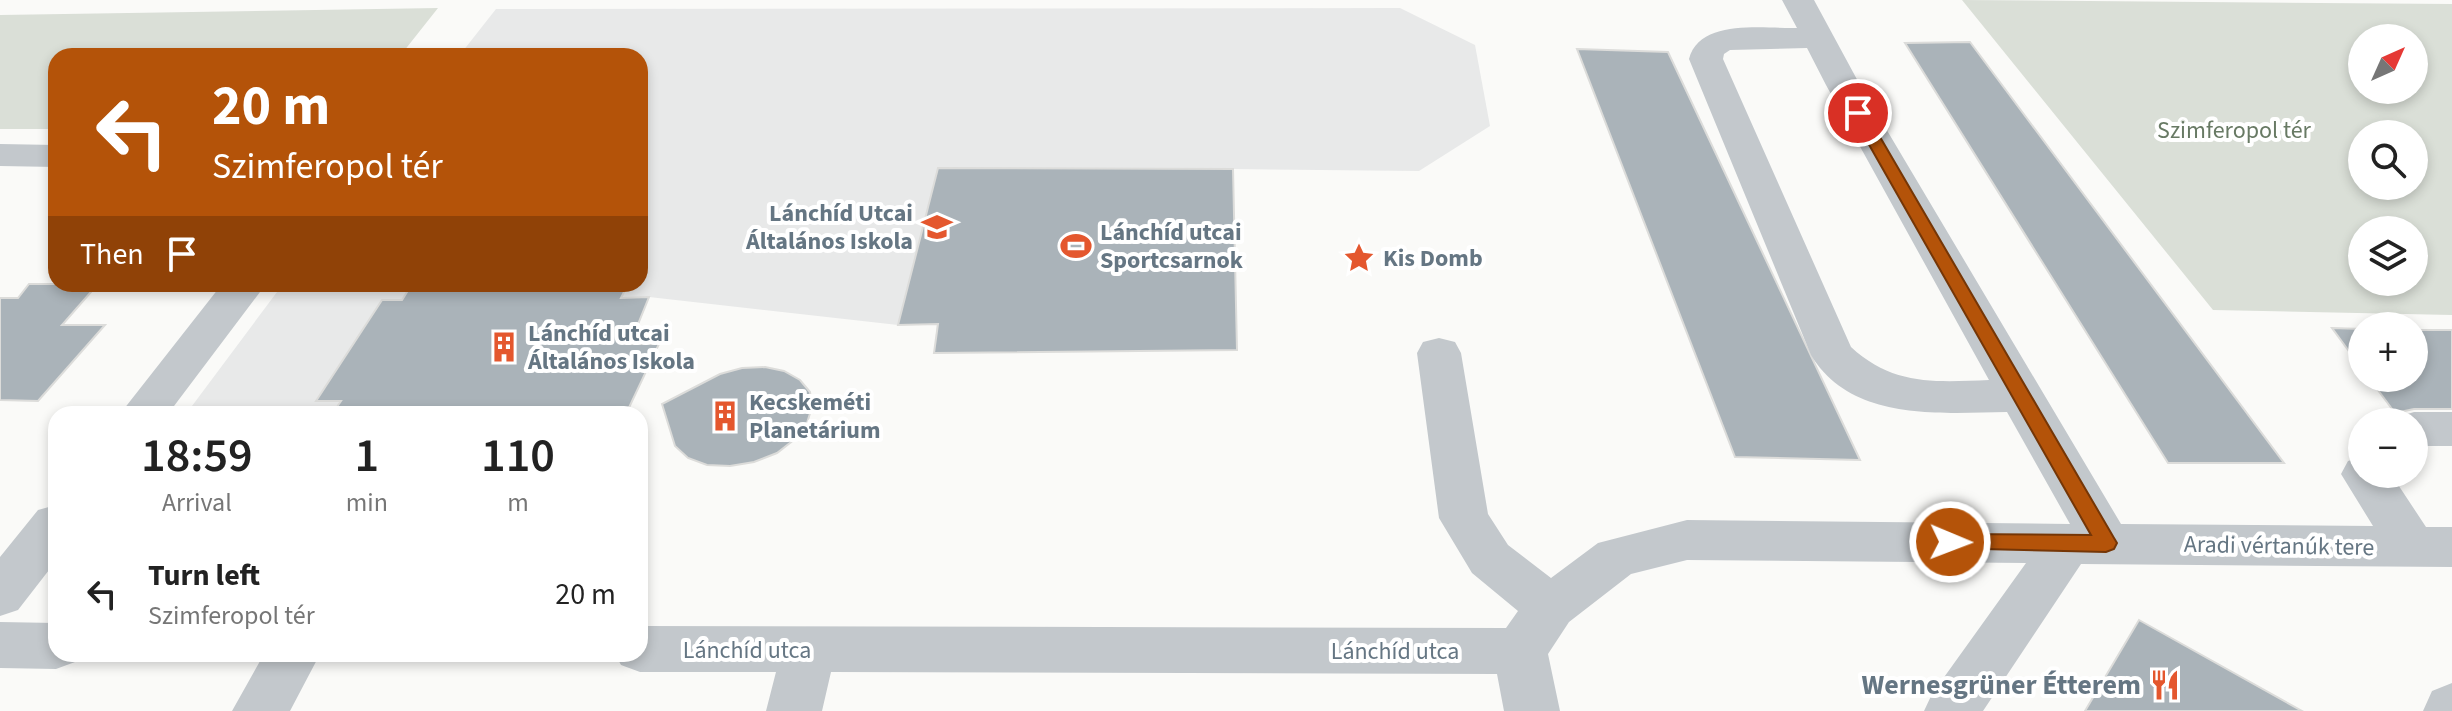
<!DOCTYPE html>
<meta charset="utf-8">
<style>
body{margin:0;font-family:"Source Sans 3",sans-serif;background:#f6f6f6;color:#222;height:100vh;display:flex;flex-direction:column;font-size:30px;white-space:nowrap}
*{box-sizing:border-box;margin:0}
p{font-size:26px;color:#767676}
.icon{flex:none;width:44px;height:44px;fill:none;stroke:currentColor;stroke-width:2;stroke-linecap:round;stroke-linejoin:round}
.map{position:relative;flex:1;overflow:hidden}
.panel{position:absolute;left:48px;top:406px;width:600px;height:256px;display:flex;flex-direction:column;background:#fff;border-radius:24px;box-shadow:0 4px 12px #0003}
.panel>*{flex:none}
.guide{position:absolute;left:48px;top:48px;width:600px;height:244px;border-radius:24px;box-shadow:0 4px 12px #0003;background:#b45309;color:#fff;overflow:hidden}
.needle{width:52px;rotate:45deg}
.controls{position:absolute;left:2348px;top:24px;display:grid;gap:16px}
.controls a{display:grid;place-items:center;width:80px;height:80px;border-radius:50%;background:#fff;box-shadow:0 4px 12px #0003;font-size:40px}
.pin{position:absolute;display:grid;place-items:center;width:68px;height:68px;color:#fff;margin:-34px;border:4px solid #fff;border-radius:50%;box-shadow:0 2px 8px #0007}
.me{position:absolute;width:88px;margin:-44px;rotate:91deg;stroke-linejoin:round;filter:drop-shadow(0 0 6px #0008)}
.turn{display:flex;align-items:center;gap:28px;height:168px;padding:0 32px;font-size:36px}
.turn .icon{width:104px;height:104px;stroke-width:2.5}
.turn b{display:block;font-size:56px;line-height:68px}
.then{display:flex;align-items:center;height:76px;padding:0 32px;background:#0003;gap:16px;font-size:30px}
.eta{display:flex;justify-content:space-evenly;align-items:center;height:136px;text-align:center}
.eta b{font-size:48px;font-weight:600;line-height:56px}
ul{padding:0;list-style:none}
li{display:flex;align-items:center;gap:24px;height:104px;padding:0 32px}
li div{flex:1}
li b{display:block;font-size:30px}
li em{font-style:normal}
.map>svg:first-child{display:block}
.built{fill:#e8e9e9}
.green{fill:#dadfd7;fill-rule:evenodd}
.building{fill:#aab3b9;stroke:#dcdcda;stroke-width:2}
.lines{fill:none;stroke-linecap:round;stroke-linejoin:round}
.minor{fill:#c3c8cc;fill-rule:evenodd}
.route{fill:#b45309;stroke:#753606;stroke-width:2}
.labels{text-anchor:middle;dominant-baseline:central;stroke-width:8;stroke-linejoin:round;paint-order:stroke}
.park-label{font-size:24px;fill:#687a64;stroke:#fff}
.poi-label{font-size:24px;font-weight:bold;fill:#657683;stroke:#fff;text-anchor:start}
.street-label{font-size:24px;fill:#657683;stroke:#fff}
.near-poi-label{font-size:28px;font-weight:bold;fill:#657683;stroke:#fff;text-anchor:end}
</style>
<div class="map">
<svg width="2452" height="711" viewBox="0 0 2452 711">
<rect width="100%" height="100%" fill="#fafaf8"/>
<!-- built -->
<path class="built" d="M1400,8L1475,45L1490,126L1419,171L1233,169L1237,350L934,353L937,324L898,325L649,297L631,344H659L626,414H186L283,284H640V56H459L496,9Z"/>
<!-- green -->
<path class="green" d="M1962,0L2452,4V315L2213,310ZM2362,38H2414V90H2362ZM2362,134H2414V186H2362ZM2362,230H2414V282H2362Z
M438,8L400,56H56V129H0V15Z"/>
<!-- building -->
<path class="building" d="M1970,42L2284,463H2168L1905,43Z
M1577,49L1668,52L1860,460L1735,457Z
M938,168L1233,169L1237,350L934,353L938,324L898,325Z
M29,284H98L62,325H105L38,401L0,400V298H18Z
M412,284H628L621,298L649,297L630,344H659L626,414H332L341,401H316L382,300H402Z
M2332,328L2362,329V369Z
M2414,330H2452V409H2414L2395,413L2369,378H2414Z
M765,367L784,371L800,380L810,392L812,407L807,423L795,439L777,453L754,462L730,466L707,465L688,458L675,446L662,404L720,374L742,368Z
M2139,620L2302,711H2085Z"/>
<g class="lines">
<!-- minor -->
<path class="minor" d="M1782,0H1814L1860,85L2121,524L2373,526L2341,474L2348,461L2362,457V474H2391L2426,527H2452V567L2081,564L1983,711H1924L1932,694L2026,563L1687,560L1631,574L1569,622L1548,654L1560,711H1504L1497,674L831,672L822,711H766L776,672H640L621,665L615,654H640V626L1506,628L1518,611L1472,573L1439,518L1417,353L1423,342L1439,338L1455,342L1461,353L1488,514L1508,545L1551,578L1598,543L1687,520L2070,524L2007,412C1941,413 1851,422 1811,355L1689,59C1700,18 1764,29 1797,28ZM1807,48L1826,85L1989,380C1936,382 1893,386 1851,347L1723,59L1724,54L1730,50Z
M0,144L56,145V167L0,166Z
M222,284H266L168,414H120Z
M2414,412H2452V446H2414V422H2395L2398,417Z
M56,505V561L18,610L0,616V557L38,510Z
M0,622L56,623V654H79L75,662L56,669L0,668Z
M264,654H320L290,711H232Z
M2452,683V711H2423L2432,691Z"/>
</g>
<!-- route -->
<path class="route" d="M1858,108L1866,113L2114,538L2117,543L2114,549L2106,552L1942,548L1939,542L1942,536L1950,534L2091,535L1851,113Z"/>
<!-- icons -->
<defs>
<g id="school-bare" transform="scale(2.4)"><path d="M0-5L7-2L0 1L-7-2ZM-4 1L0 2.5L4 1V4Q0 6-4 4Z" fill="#e4572e" stroke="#fff" stroke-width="2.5" paint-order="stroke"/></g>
<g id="stadium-bare" transform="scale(2.4)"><path d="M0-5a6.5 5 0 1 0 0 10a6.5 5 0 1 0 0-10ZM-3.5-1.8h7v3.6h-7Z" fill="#e4572e" stroke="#fff" stroke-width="2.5" paint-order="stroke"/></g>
<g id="sight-bare" transform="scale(2.4)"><path d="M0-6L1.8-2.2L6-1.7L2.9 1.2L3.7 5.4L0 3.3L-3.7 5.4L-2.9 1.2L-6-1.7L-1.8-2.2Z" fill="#e4572e" stroke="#fff" stroke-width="2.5" paint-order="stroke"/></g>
<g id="building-bare" transform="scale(2.4)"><path d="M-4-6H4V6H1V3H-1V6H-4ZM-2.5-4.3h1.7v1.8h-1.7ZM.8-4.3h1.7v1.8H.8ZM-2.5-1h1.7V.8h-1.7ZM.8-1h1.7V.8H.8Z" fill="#e4572e" stroke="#fff" stroke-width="2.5" paint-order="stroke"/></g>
<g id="restaurant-bare" transform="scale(2.4)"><path d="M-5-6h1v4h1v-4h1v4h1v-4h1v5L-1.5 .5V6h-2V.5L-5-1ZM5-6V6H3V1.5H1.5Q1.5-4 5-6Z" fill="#e4572e" stroke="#fff" stroke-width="2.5" paint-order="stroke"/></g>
</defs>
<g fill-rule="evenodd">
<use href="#school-bare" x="937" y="227"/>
<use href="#stadium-bare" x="1076" y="246"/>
<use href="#sight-bare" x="1359" y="258"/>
<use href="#building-bare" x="504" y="347"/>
<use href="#building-bare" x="725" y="416"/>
<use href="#restaurant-bare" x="2165" y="685"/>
</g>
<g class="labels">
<!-- park labels -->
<g class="park-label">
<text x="2234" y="130">Szimferopol tér</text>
</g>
<!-- poi labels -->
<g class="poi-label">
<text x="913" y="213" text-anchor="end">Lánchíd Utcai<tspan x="913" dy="28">Általános Iskola</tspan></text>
<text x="1100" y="232">Lánchíd utcai<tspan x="1100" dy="28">Sportcsarnok</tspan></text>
<text x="1383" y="258">Kis Domb</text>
<text x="528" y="333">Lánchíd utcai<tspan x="528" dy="28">Általános Iskola</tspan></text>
<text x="749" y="402">Kecskeméti<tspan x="749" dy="28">Planetárium</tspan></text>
</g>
<!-- street labels -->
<g class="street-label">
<text transform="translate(2279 546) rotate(1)">Aradi vértanúk tere</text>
<text x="747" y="650">Lánchíd utca</text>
<text x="1395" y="651">Lánchíd utca</text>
</g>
<!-- near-poi labels -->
<g class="near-poi-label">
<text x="2141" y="685">Wernesgrüner Étterem</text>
</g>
</g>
</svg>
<div class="controls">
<a><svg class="needle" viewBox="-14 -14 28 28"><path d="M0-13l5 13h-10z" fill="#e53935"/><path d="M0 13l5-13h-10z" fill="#767676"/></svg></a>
<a><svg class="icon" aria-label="search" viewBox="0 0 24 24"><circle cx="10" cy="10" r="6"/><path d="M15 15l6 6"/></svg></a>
<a><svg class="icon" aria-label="layers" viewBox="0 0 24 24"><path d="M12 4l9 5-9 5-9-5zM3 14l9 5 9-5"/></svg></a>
<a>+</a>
<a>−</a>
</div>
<div class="pin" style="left:1858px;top:113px;background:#d93025"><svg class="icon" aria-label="arrive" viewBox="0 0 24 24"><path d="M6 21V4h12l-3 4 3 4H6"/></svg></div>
<svg class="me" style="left:1950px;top:542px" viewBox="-20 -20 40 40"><circle r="17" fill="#b45309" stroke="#fff" stroke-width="3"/><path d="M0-11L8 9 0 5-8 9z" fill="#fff"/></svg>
<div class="guide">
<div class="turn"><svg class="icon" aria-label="left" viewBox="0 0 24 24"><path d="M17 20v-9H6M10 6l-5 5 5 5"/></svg><div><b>20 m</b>Szimferopol tér</div></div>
<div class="then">Then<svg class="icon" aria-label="arrive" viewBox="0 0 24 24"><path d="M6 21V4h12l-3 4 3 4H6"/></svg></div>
</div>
<section class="panel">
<div class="eta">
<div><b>18:59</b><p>Arrival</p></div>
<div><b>1</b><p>min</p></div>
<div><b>110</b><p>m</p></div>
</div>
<ul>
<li><svg class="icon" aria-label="left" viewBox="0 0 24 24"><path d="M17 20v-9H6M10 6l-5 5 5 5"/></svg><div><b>Turn left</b><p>Szimferopol tér</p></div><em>20 m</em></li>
</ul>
</section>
</div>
